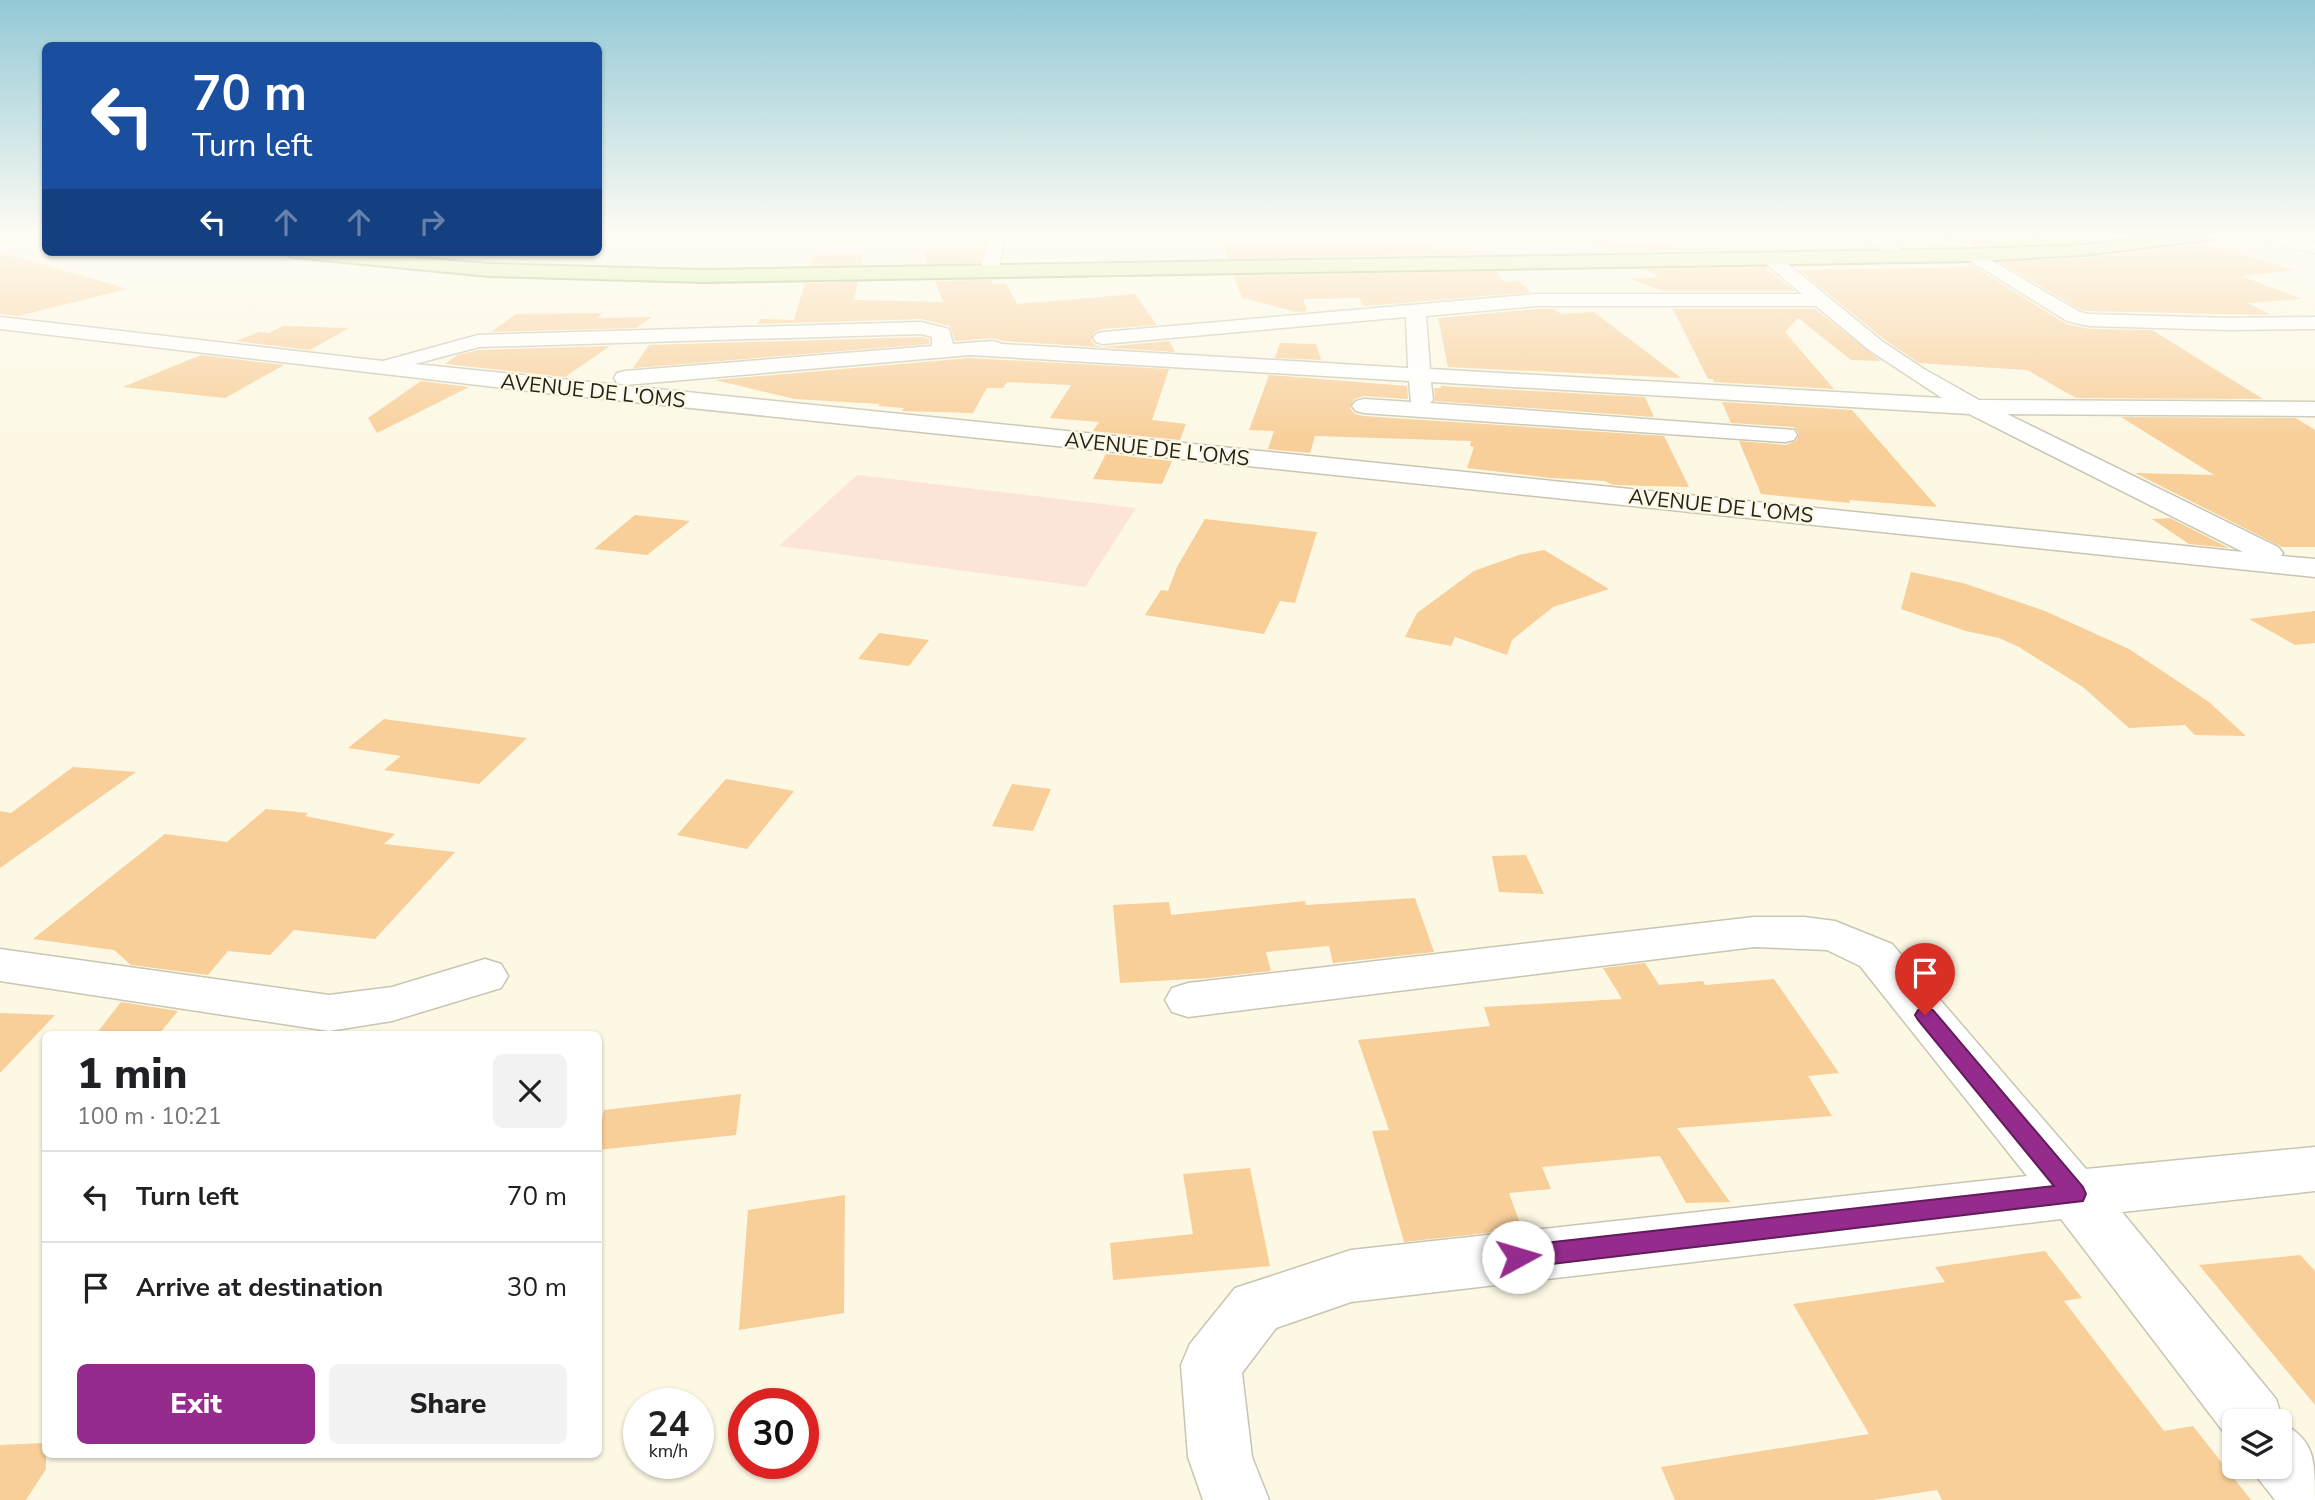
<!DOCTYPE html>
<meta charset="utf-8">
<style>
body{margin:0;font-family:"Nunito Sans",sans-serif;background:#f2f2f2;color:#202124;height:100vh;display:flex;flex-direction:column;font-size:26px;white-space:nowrap}
*{box-sizing:border-box;margin:0}
p{font-size:23px;color:#757577}
.icon{flex:none;width:38px;height:38px;fill:none;stroke:currentColor;stroke-width:2;stroke-linecap:round;stroke-linejoin:round}
.map{position:relative;flex:1;overflow:hidden}
.sheet{position:absolute;left:42px;top:1031px;width:560px;height:427px;display:flex;flex-direction:column;background:#fff;border-radius:10px;box-shadow:0 2px 5px #0004}
.sheet>*{flex:none}
.guide{position:absolute;left:42px;top:42px;width:560px;height:214px;border-radius:10px;box-shadow:0 2px 5px #0004;background:#1a4fa0;color:#fff;overflow:hidden}
.fabs{position:absolute;left:2222px;top:1409px;display:grid;gap:14px}
.fabs a{display:grid;place-items:center;width:70px;height:70px;border-radius:10px;background:#fff;box-shadow:0 2px 5px #0004;font-size:35px}
.speed{position:absolute;left:623px;top:1388px;display:flex;gap:14px;font-size:35px;font-weight:700;text-align:center}
.speed>*{display:grid;place-content:center;width:91px;height:91px;border-radius:50%;background:#fff;box-shadow:0 2px 5px #0004;line-height:1}
.speed small{font-size:18px;font-weight:400}
.speed .limit{border:10px solid #d22;background:#fff;color:#111}
.pin{position:absolute;display:grid;place-items:center;width:60px;height:60px;color:#fff;margin:-72px -30px;border-radius:50% 50% 50% 0;rotate:-45deg;box-shadow:0 0 7px #0007}
.pin .icon{rotate:45deg}
.me{position:absolute;width:77px;margin:-38px;rotate:84deg;stroke-linejoin:round;filter:drop-shadow(0 0 5px #0008)}
.turn{display:flex;align-items:center;gap:24px;height:147px;padding:0 35px;font-size:32px}
.turn .icon{width:91px;height:91px;stroke-width:2.5}
.turn b{display:block;font-size:49px;line-height:60px}
.lanes{display:flex;align-items:center;height:66px;padding:0 35px;background:#0003;justify-content:center;gap:35px;direction:ltr}
.lanes .off{opacity:.35}
.round{display:grid;place-items:center;flex:none;width:74px;height:74px;border-radius:10px;background:#f2f2f2}
.headline{display:flex;align-items:center;justify-content:space-between;height:119px;padding:0 35px}
h1{font-size:42px;font-weight:800;line-height:52px}
.cta{display:flex;gap:14px;margin-top:auto;padding:14px 35px}
.cta a{flex:1;height:80px;border-radius:10px;background:#962b8e;color:#fff;font-size:28px;font-weight:800;line-height:80px;text-align:center}
.cta a+a{background:#f2f2f2;color:#202124}
ul{padding:0;list-style:none}
li{display:flex;align-items:center;gap:21px;height:91px;padding:0 35px;border-top:2px solid #e0e0e0}
li div{flex:1}
li b{display:block;font-size:26px}
li em{font-style:normal}
.map>svg:first-child{display:block}
.green{fill:#fde4d8}
.lines{fill:none;stroke-linecap:round;stroke-linejoin:round}
.stream{stroke:#88ad8b;stroke-width:5}
.building{fill:#f8ce99}
.minor-casing{stroke:#c8c5b2;stroke-width:3}
.major-casing{stroke:#849b44;stroke-width:4}
.minor{fill:#fff;fill-rule:evenodd}
.major{fill:#d4ea9c;fill-rule:evenodd}
.route{fill:#962b8e;stroke:#621c5c;stroke-width:2}
.labels{text-anchor:middle;dominant-baseline:central;stroke-width:5;stroke-linejoin:round;paint-order:stroke}
.far-street-label{font-size:21px;fill:#24221b;stroke:#fcf8e4}
</style>
<div class="map">
<svg width="2315" height="1500" viewBox="0 0 2315 1500">
<rect width="100%" height="100%" fill="#fcf8e4"/>
<!-- green -->
<path class="green" d="M857,475L1136,508L1085,587L779,546Z"/>
<g class="lines">
<!-- stream -->
<path class="stream" d="M1942,234L1952,239"/>
</g>
<!-- building -->
<path class="building" d="M1255,234H1342L1351,244L1430,241L1437,251H1479L1483,254L1228,259L1222,242H1263Z
M1578,234L1660,235L1676,248H1738L1741,250L1613,252Z
M1973,234H2099L2114,238L2084,242L1971,246Z
M2206,243L2294,270L2241,276L2302,299L2247,303L2271,315L2089,311L2081,310L1999,262L2084,258Z
M982,249L980,263L928,264L923,252Z
M0,252L128,289L18,316L0,314Z
M865,254L862,265L810,266L813,255Z
M1970,264L2066,324L2089,329L2152,330L2263,399L2076,398L2027,370L1919,363L1885,340L1799,270L1968,267Z
M1764,267L1795,291H1664L1631,279L1659,277L1645,269Z
M1497,271L1504,282L1518,281L1532,292L1378,305L1364,306L1359,298L1303,299L1307,311L1296,312L1242,298L1234,276Z
M992,280L993,284H1006L1017,304L1135,294L1157,325L1102,329L1094,332L1091,340L1095,345L1103,347L1169,341L1175,352L1003,341L993,338L955,341L950,326L921,319L757,324L761,319L794,320L805,283L858,282L854,300L943,302L935,281Z
M1536,309H1554L1561,314L1594,312L1681,378L1448,367L1438,318Z
M1673,309H1815L1881,361L1851,360L1798,318L1785,332L1834,389L1714,382L1713,379H1708Z
M602,313L598,318L652,317L636,328L491,332L516,314Z
M283,326L349,328L310,350L236,341L259,332L269,333Z
M921,337L929,339V344L633,368L649,345Z
M1280,343L1316,344L1321,360L1275,358Z
M610,346L565,377L445,364L457,355L479,350Z
M201,355L284,365L225,398L123,387Z
M970,358L1169,369L1152,420L1186,424L1180,440L1093,431L1099,422L1050,418L1071,385L1007,382L1003,388H987L973,413L902,411L904,408L878,406L880,404L795,399L715,380Z
M1269,375L1407,386L1408,399L1364,396L1354,399L1350,408L1355,414L1363,416L1664,436L1689,487L1613,485L1605,481L1551,478L1467,468L1474,447L1470,446L1471,441L1315,436L1310,453L1268,449L1274,431L1249,430Z
M421,381L469,387L377,433L368,418Z
M1441,386L1645,397L1654,417L1435,401L1434,388H1441Z
M1722,402L1852,410L1937,507L1849,500L1850,503L1761,494L1739,441L1786,445L1796,441L1799,434L1794,427L1731,423Z
M2121,417L2296,418L2315,430V547H2282L2135,473L2214,475Z
M1106,454L1172,461L1162,484L1093,479Z
M635,515L690,521L647,555L594,549Z
M2170,518L2229,548L2189,544L2152,519Z
M1205,519L1317,532L1295,603L1280,601L1264,634L1145,615L1161,590L1168,591L1177,567Z
M1544,550L1609,589L1553,607L1512,640L1507,655L1455,637L1451,646L1405,637L1417,613L1474,571L1519,555Z
M1911,572L1963,583L2045,611L2129,649L2209,702L2246,736L2195,735L2185,725L2129,728L2083,687L2019,647L1999,638L1966,631L1901,609Z
M2315,611V643L2295,645L2249,619Z
M879,633L929,640L909,666L858,659Z
M384,719L527,738L479,784L384,770L401,756L348,748Z
M73,767L136,772L0,868V811L11,813Z
M726,779L794,791L747,849L677,835Z
M1012,784L1051,789L1033,831L992,826Z
M266,809L308,813L305,816L395,834L384,844L455,852L375,939L294,930L270,955L228,951L208,975L131,965L114,950L33,939L165,834L227,842Z
M1526,855L1544,894L1499,892L1492,856Z
M1415,898L1434,952L1333,963L1329,946L1266,952L1271,971L1209,978L1120,983L1113,905L1169,902L1171,915L1305,901L1306,905Z
M1645,963L1659,985L1703,981L1705,985L1774,979L1839,1073L1808,1076L1832,1116L1677,1128L1730,1202L1686,1203L1660,1156L1542,1167L1551,1189L1509,1193L1522,1229L1404,1242L1372,1131L1389,1130L1358,1040L1490,1026L1484,1007L1622,999L1603,968Z
M121,1002L178,1011L159,1034H96Z
M0,1013L55,1015L0,1073Z
M741,1094L736,1135L598,1150V1134L604,1110Z
M1250,1168L1270,1266L1113,1280L1110,1243L1193,1234L1183,1174Z
M845,1195L844,1313L739,1330L748,1210Z
M2045,1251L2082,1298L2064,1301L2164,1431L2193,1426L2251,1500H1942L1937,1490L1874,1500H1675L1661,1467L1869,1434L1793,1304L1945,1282L1935,1267Z
M2300,1255L2315,1271V1405L2199,1265Z
M46,1443V1469L26,1500H0V1445Z"/>
<g class="lines">
<!-- minor casing -->
<g class="minor-casing">
<path id="minor" d="M989,234H1005L998,273L989,278L980,273Z
M1857,234H1877L1911,256L1908,260H1896Z
M2141,234H2168L2179,240L2171,245L2143,238Z
M2254,234H2282L2315,243V253L2256,238Z
M1973,250L2080,312L2089,314L2230,318L2315,317V329L2230,330L2089,326L2067,321L1967,259L1964,255L1967,251Z
M1771,254L1777,255L1883,342L1924,369L1979,400L2315,402V416L2007,414L2278,547L2283,553L2281,556L2315,559V577L537,392L0,329V317L383,361L478,335L921,322L949,329L953,344L993,341L1002,344L1408,368L1406,317L1103,344L1096,342L1093,338L1096,334L1103,332L1536,294H1802L1765,263L1762,259L1765,255ZM1536,306H1816L1869,350L1942,398L1430,369L1426,316ZM921,334L932,337V346L625,371L617,373L614,378L617,383L625,385L970,355L1409,381L1411,402L1364,399L1356,401L1352,406L1356,411L1364,413L1785,442L1794,440L1797,435L1794,430L1430,403L1433,400L1431,382L1969,414L2243,552L415,364L479,347Z
M1754,917H1804L1835,921L1892,944L2086,1169L2315,1147V1191L2122,1212L2276,1399L2284,1424C2315,1441 2315,1461 2315,1500H2275L2257,1477L2253,1466H2280V1421H2235V1444L2232,1443L2061,1219L1351,1302L1276,1328L1242,1373L1252,1457L1269,1500H1203L1188,1457L1181,1365L1190,1344L1235,1288L1351,1250L2027,1176L1860,966L1827,950L1754,947L1188,1017L1172,1012L1165,1000L1172,988L1188,983Z
M0,949L329,995L392,987L485,959L501,964L508,976L501,988L392,1021L329,1031L0,981Z"/>
</g>
<!-- major casing -->
<g class="major-casing">
<path id="major" d="M2169,234H2221L2212,239L2084,255L1973,261L703,282L489,276L292,257L283,252H353L489,264L703,270L1973,249L2084,245Z"/>
</g>
<!-- minor -->
<use href="#minor" class="minor"/>
<!-- major -->
<use href="#major" class="major"/>
</g>
<!-- sky -->
<linearGradient id="sky" x2="0" y2="1"><stop stop-color="#93c9d6"/><stop offset="0.53" stop-color="#fefcf3"/><stop offset="1" stop-color="#fefcf3" stop-opacity="0"/></linearGradient>
<rect width="2315" height="444" fill="url(#sky)"/>
<!-- route -->
<path class="route" d="M1925,1007L1933,1010L2083,1187L2086,1194L2083,1201L1518,1268L1509,1265L1506,1257L1509,1250L1518,1246L2054,1186L1918,1020L1915,1015L1918,1010Z"/>
<g class="labels">
<!-- far-street labels -->
<g class="far-street-label">
<text transform="translate(593 391) rotate(6)">AVENUE DE L'OMS</text>
<text transform="translate(1157 449) rotate(6)">AVENUE DE L'OMS</text>
<text transform="translate(1721 506) rotate(6)">AVENUE DE L'OMS</text>
</g>
</g>
</svg>
<div class="fabs">
<a><svg class="icon" aria-label="layers" viewBox="0 0 24 24"><path d="M12 4l9 5-9 5-9-5zM3 14l9 5 9-5"/></svg></a>
</div>
<div class="speed"><div>24<small>km/h</small></div><div class="limit">30</div></div>
<div class="pin" style="left:1925px;top:1015px;background:#d93025"><svg class="icon" aria-label="arrive" viewBox="0 0 24 24"><path d="M6 21V4h12l-3 4 3 4H6"/></svg></div>
<svg class="me" style="left:1518px;top:1257px" viewBox="-20 -20 40 40"><circle r="19" fill="#fff"/><path d="M0-13L10 11 0 6-10 11z" fill="#962b8e"/></svg>
<div class="guide">
<div class="turn"><svg class="icon" aria-label="left" viewBox="0 0 24 24"><path d="M17 20v-9H6M10 6l-5 5 5 5"/></svg><div><b>70 m</b>Turn left</div></div>
<div class="lanes"><svg class="icon" aria-label="left" viewBox="0 0 24 24"><path d="M17 20v-9H6M10 6l-5 5 5 5"/></svg><svg class="icon off" aria-label="ahead" viewBox="0 0 24 24"><path d="M12 20V5M6 11l6-6 6 6"/></svg><svg class="icon off" aria-label="ahead" viewBox="0 0 24 24"><path d="M12 20V5M6 11l6-6 6 6"/></svg><svg class="icon off" aria-label="right" viewBox="0 0 24 24"><path d="M7 20v-9h11M14 6l5 5-5 5"/></svg></div>
</div>
<section class="sheet">
<div class="headline"><div><h1>1 min</h1><p>100 m · 10:21</p></div><a class="round"><svg class="icon" aria-label="close" viewBox="0 0 24 24"><path d="M6 6l12 12M18 6L6 18"/></svg></a></div>
<ul>
<li><svg class="icon" aria-label="left" viewBox="0 0 24 24"><path d="M17 20v-9H6M10 6l-5 5 5 5"/></svg><div><b>Turn left</b></div><em>70 m</em></li>
<li><svg class="icon" aria-label="arrive" viewBox="0 0 24 24"><path d="M6 21V4h12l-3 4 3 4H6"/></svg><div><b>Arrive at destination</b></div><em>30 m</em></li>
</ul>
<div class="cta"><a>Exit</a><a>Share</a></div>
</section>
</div>
